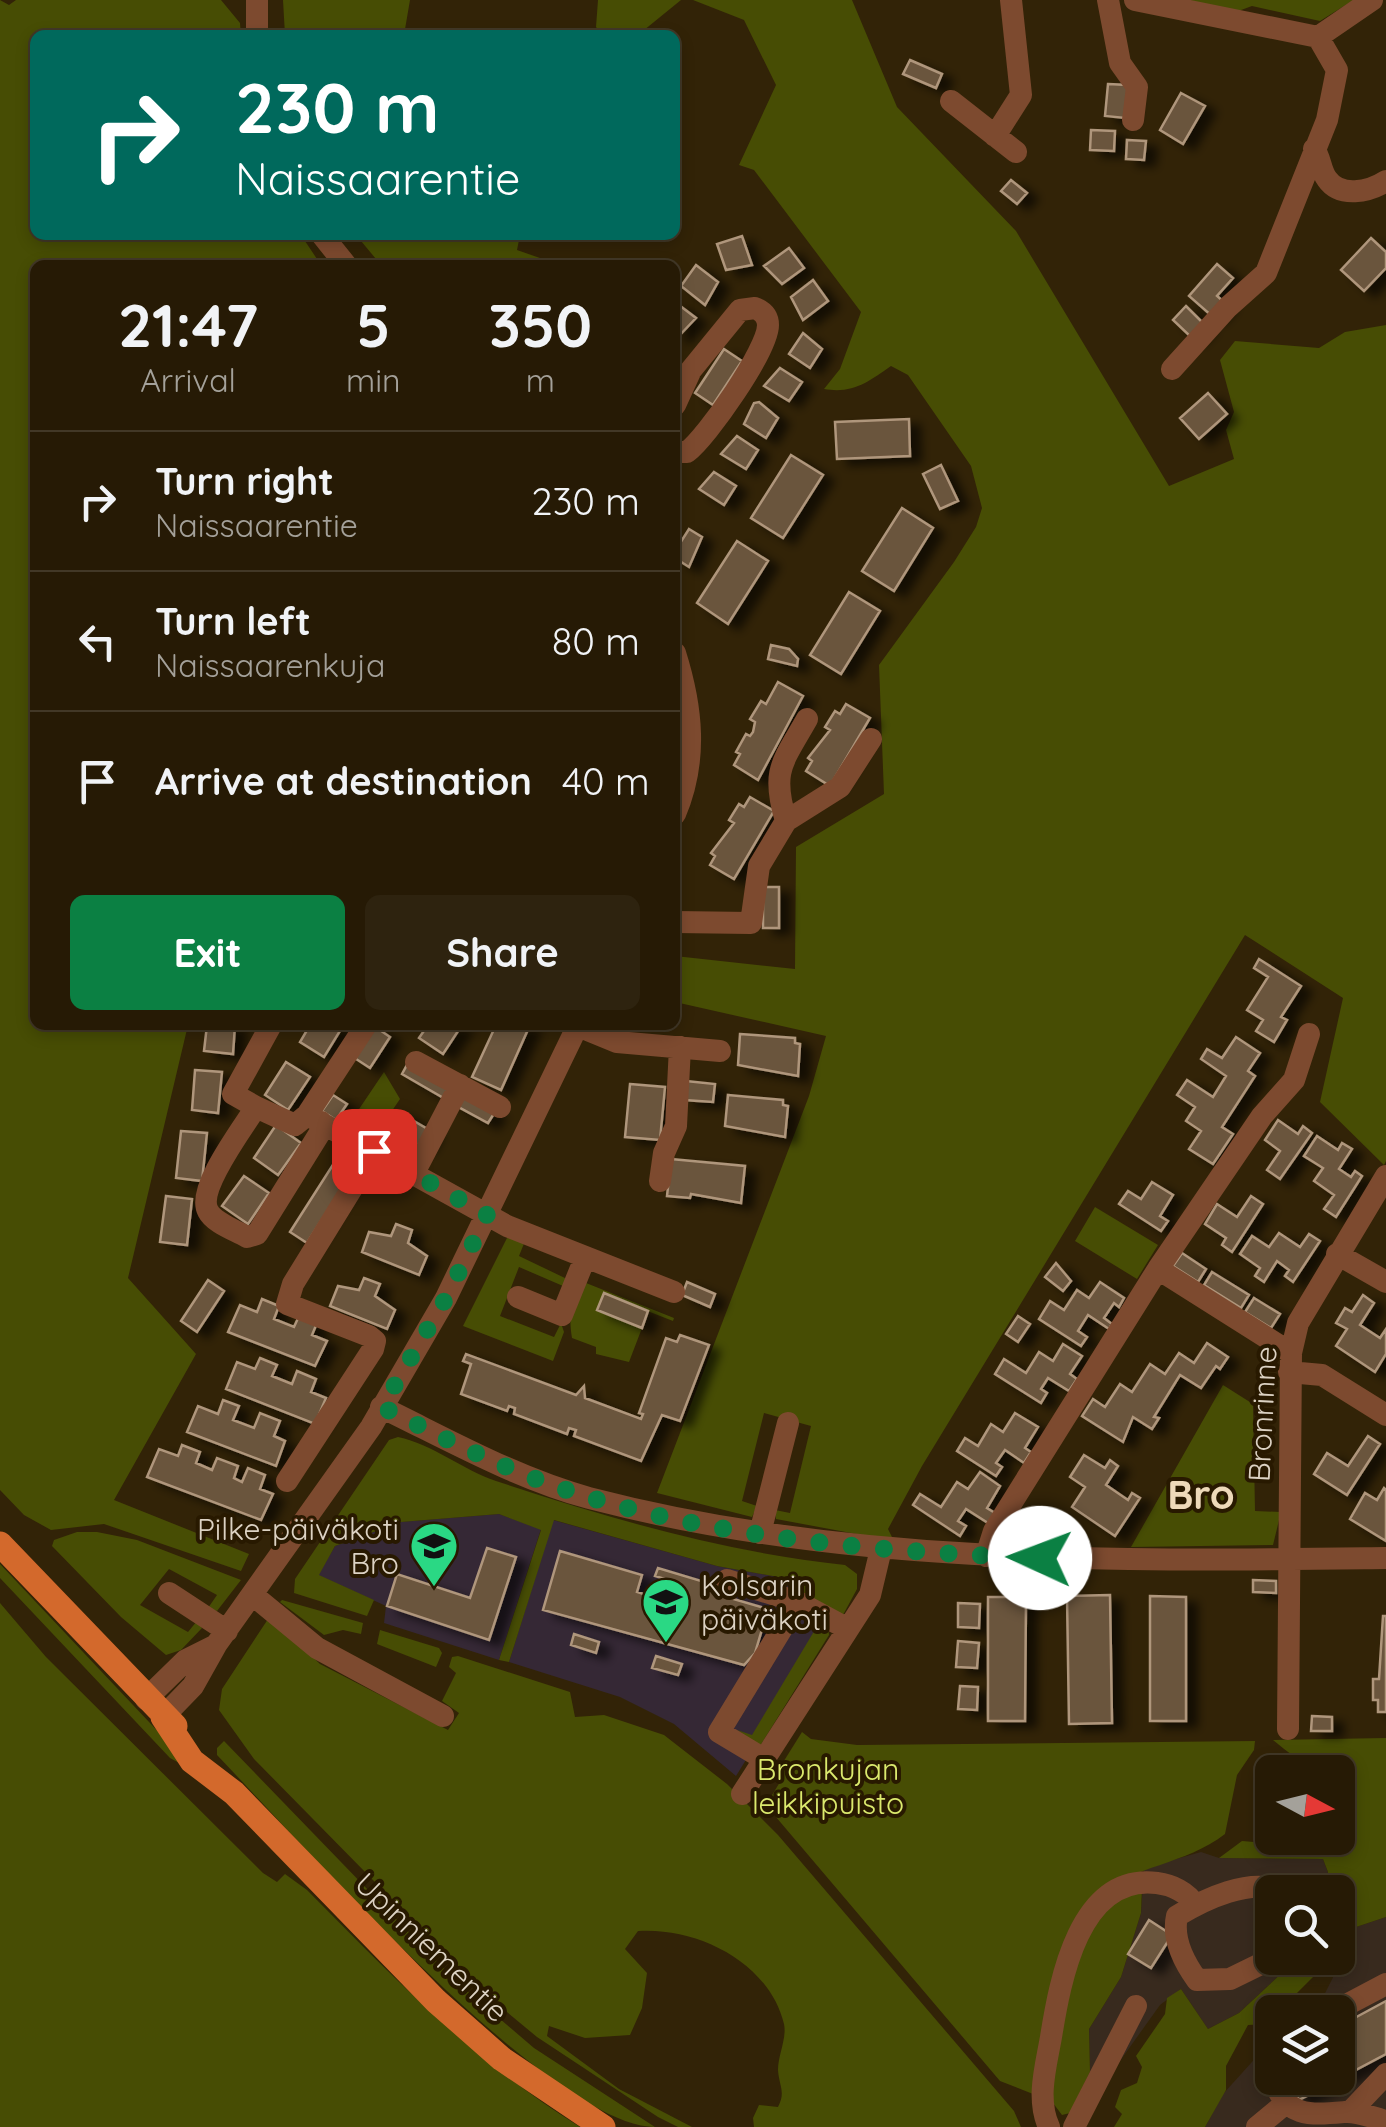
<!DOCTYPE html>
<meta charset="utf-8">
<style>
body{margin:0;font-family:Quicksand,sans-serif;background:#2e230f;color:#f1f3f6;height:100vh;display:flex;flex-direction:column;font-size:38px;white-space:nowrap}
*{box-sizing:border-box;margin:0}
p{font-size:32px;color:#a4a19a}
.icon{flex:none;width:55px;height:55px;fill:none;stroke:currentColor;stroke-width:2;stroke-linecap:round;stroke-linejoin:round}
.map{position:relative;flex:1;overflow:hidden}
.side{position:absolute;left:30px;top:260px;width:650px;height:770px;display:flex;flex-direction:column;background:#261a05;border-radius:15px;box-shadow:0 5px 15px #0003,0 0 0 2px #423827}
.side>*{flex:none}
.hud{position:absolute;left:30px;top:30px;width:650px;height:210px;border-radius:15px;box-shadow:0 5px 15px #0003,0 0 0 2px #423827;background:#00695c;color:#fff;overflow:hidden}
.needle{width:65px;rotate:97deg}
.controls{position:absolute;left:1255px;top:1755px;display:grid;gap:20px}
.controls a{display:grid;place-items:center;width:100px;height:100px;border-radius:15px;background:#261a05;box-shadow:0 5px 15px #0003,0 0 0 2px #423827;font-size:50px}
.pin{position:absolute;display:grid;place-items:center;width:85px;height:85px;color:#fff;margin:-42px;border-radius:20px;box-shadow:0 5px 15px #0006}
.me{position:absolute;width:110px;margin:-55px;rotate:272deg;stroke-linejoin:round;filter:drop-shadow(0 0 8px #0008)}
.turn{display:flex;align-items:center;gap:35px;height:210px;padding:0 40px;font-size:45px}
.turn .icon{width:130px;height:130px;stroke-width:2.5}
.turn b{display:block;font-size:70px;line-height:85px}
.eta{display:flex;justify-content:space-evenly;align-items:center;height:170px;text-align:center}
.eta b{font-size:60px;font-weight:700;line-height:70px}
.primary-button{display:flex;gap:20px;margin-top:auto;padding:20px 40px}
.primary-button a{flex:1;height:115px;border-radius:15px;background:#0b8043;color:#fff;font-size:40px;font-weight:700;line-height:115px;text-align:center}
.primary-button a+a{background:#2e230f;color:#f1f3f6}
ul{padding:0;list-style:none}
li{display:flex;align-items:center;gap:30px;height:140px;padding:0 40px;border-top:2px solid #423827}
li div{flex:1}
li b{display:block;font-size:38px}
li em{font-style:normal}
.map>svg:first-child{display:block}
.industrial{fill:#382a1e}
.education{fill:#352835}
.green{fill:#474d04}
.building{fill:#6b543c;stroke:#af967c;stroke-width:2.5;filter:url(#shadow)}
.lines{fill:none;stroke-linecap:round;stroke-linejoin:round}
.minor{stroke:#7d4a2f;stroke-width:22}
.major{stroke:#d3692c;stroke-width:25}
.route{stroke:#0b8043;stroke-width:18;stroke-dasharray:0 32.4}
.labels{text-anchor:middle;dominant-baseline:central;stroke-width:8;stroke-linejoin:round;paint-order:stroke}
.street-label{font-size:30px;fill:#dcd2c3;stroke:#281900}
.poi-label{font-size:30px;fill:#dcd2c3;stroke:#281900;text-anchor:end}
.park-label{font-size:30px;fill:#dbe96d;stroke:#281900}
.district-label{font-size:40px;font-weight:bold;fill:#edd9b9;stroke:#281900}
</style>
<div class="map">
<svg width="1386" height="2127" viewBox="0 0 1386 2127">
<defs>
<filter id="shadow"><feDropShadow dx="11" dy="6" stdDeviation="5" flood-color="#0009"/></filter>
</defs>
<rect width="100%" height="100%" fill="#322307"/>
<!-- industrial -->
<path class="industrial" d="M1201,1852L1219,1858L1323,1859L1328,1872L1325,1892H1272V1958H1298L1239,2013L1208,2029L1181,1989L1160,2005L1110,2075L1070,2113L1090,2072L1089,2029L1121,1977L1141,1913L1144,1868Z
M1386,1917V2127H1205L1223,2094L1261,2052L1272,2078H1338V2012H1309L1320,2003L1351,1942L1353,1928Z"/>
<!-- education -->
<path class="education" d="M499,1514L541,1529L499,1660L384,1623L386,1606L318,1575L335,1546L400,1522Z
M553,1520L717,1566L778,1577L836,1614L736,1776L674,1724L620,1697L509,1662Z"/>
<!-- green -->
<path class="green" d="M0,0L9,5L16,0H221L240,23L241,35H35V235H301L321,265H35V1025H188L128,1278L196,1354L114,1500L249,1554L241,1571L104,1524L51,1530L24,1515L0,1490Z
M283,0H410L404,35H285Z
M598,0H681L638,35H602L596,27Z
M693,0H852L897,107L1016,231L1169,486L1234,459L1226,430L1234,412L1220,360L1235,341L1319,348L1345,332L1386,325V1161L1384,1165L1320,1102L1343,998L1245,935L922,1466L888,1529L894,1541L776,1519L775,1510L790,1513L811,1426L764,1413L742,1501L757,1506L752,1517L657,1493L809,1096L826,1036L675,1002V956L795,969L796,847L884,794L879,665L954,562L976,527L982,508L971,466L908,375L891,366C868,382 853,394 824,389L840,369L861,312L754,170L739,165L776,85L744,20Z
M1175,0H1363L1352,1L1320,21L1252,6L1233,13Z
M356,235H520L517,250L560,265H381Z
M384,1072L400,1099L377,1133L351,1121Z
M1095,1207L1158,1245L1137,1279L1075,1241Z
M508,1236L525,1241L519,1256L567,1279L563,1286L519,1267L500,1316L554,1337L561,1323L564,1332L553,1361L463,1326Z
M581,1281L674,1318L673,1321L604,1294L598,1311L642,1328L629,1362L596,1354V1347L572,1338C568,1315 572,1303 581,1281Z
M1223,1385L1253,1404L1255,1511L1281,1512L1273,1545L1131,1547Z
M398,1437C432,1444 463,1470 496,1481C611,1519 724,1552 845,1565L857,1574V1589L843,1615L835,1614L778,1577L717,1566L554,1520L509,1662L499,1660L541,1530L499,1514L401,1522L335,1546L319,1575L374,1600L367,1616L294,1593L295,1579L389,1440Z
M97,1532L137,1540L241,1580L217,1611L208,1608L217,1595L169,1569L140,1605L188,1632L197,1621L202,1628L181,1650L166,1655L121,1617L52,1546L54,1540L77,1532Z
M0,1564L183,1758L181,1764L170,1758L0,1578Z
M282,1600L363,1623L361,1634L343,1630L324,1635L280,1602Z
M0,1603L46,1657L263,1873L277,1882L285,1874L307,1890C393,1977 476,2063 580,2127H0Z
M270,1616L320,1664L448,1730L459,1713L442,1701L456,1673L449,1667L452,1657L458,1656L570,1692L575,1717L604,1715L664,1735L727,1784L778,1835L1014,2111L1021,2127H754L753,2118L759,2105L778,2107C786,2092 779,2086 778,2070C778,2055 787,2038 784,2024C769,1962 697,1927 638,1931L625,1949L647,1973L642,2008L630,2035L585,2038L549,2026L547,2036L619,2089L692,2127H678L658,2117L537,2037L484,1993L254,1759L219,1710L222,1689Z
M805,1616L828,1627L829,1635L760,1746L737,1730L752,1735L816,1628L802,1619Z
M380,1630L439,1648L442,1653L436,1667L377,1644Z
M802,1732L811,1739L857,1745L1255,1741L1254,1750L1237,1775L1225,1834C1185,1865 1134,1865 1094,1897L1033,2094L1000,2081L770,1810L769,1800L780,1782L777,1772Z
M1386,1738V1917L1353,1928L1338,1949V1892H1325L1328,1872L1323,1859L1219,1858L1242,1841L1291,1845L1297,1841L1338,1838V1772C1311,1772 1293,1756 1273,1740Z
M224,1741L458,1983L534,2048L655,2127C551,2127 294,1835 217,1755V1748Z
M1142,1887L1141,1913L1121,1977L1089,2029L1090,2072L1070,2113L1062,2115L1053,2103L1051,2084L1073,1964L1105,1907Z
M1298,1958H1332L1278,2012H1272L1268,2024L1248,2025L1226,2066V2090L1205,2127H1114L1122,2114L1115,2107L1121,2090L1137,2083L1142,2067L1136,2056L1165,2014L1167,1998L1181,1989L1208,2029L1239,2013Z"/>
<!-- building -->
<path class="building" d="M910,60L942,74L936,88L903,74Z
M1108,84L1128,85L1125,118L1105,116Z
M1181,93L1205,106L1183,144L1160,130Z
M1091,130L1115,131L1114,151L1090,150Z
M1127,140L1146,141L1144,160L1126,159Z
M1011,180L1027,193L1017,204L1001,191Z
M742,236L752,265L726,270L717,244Z
M1371,238L1386,252V268L1364,291L1341,270Z
M789,248L804,268L782,284L764,266Z
M1217,264L1233,278L1217,296L1225,303L1213,317L1189,296Z
M696,265L718,282L705,305L681,286Z
M813,280L828,301L803,320L791,297Z
M675,302L696,318L678,337L675,335Z
M1186,306L1205,325L1192,338L1173,320Z
M803,333L822,349L810,368L789,354Z
M724,349L742,361L713,405L695,393Z
M780,368L802,382L789,401L764,386Z
M1208,393L1227,414L1199,439L1180,418Z
M759,402L778,418L766,438L744,424L754,403Z
M909,419L910,456L837,459L835,422Z
M737,436L758,450L746,469L721,454Z
M791,455L823,475L783,538L751,518Z
M941,465L958,501L940,509L923,474Z
M714,472L736,486L724,505L699,489Z
M902,508L933,528L894,591L862,571Z
M689,529L702,537L689,567L675,558V551Z
M737,541L768,561L728,624L697,603Z
M849,592L880,611L841,674L810,655Z
M771,645L789,649L798,659L797,666L768,659Z
M778,682L803,696L758,780L734,765L740,754L736,752L746,734L750,736L753,732L755,722L750,719L761,701L766,704Z
M846,704L870,718L830,786L806,771L812,761L808,758L830,730L825,727L835,711L840,714Z
M750,797L774,811L734,879L710,865L715,856L711,853L734,823L729,820L739,804L744,807Z
M763,887H779V928H763Z
M1259,959L1301,986L1281,1017L1287,1020L1274,1042L1256,1031L1263,1020L1247,1010L1268,977L1254,968Z
M207,1025H235L233,1054L204,1051Z
M310,1025L343,1026L324,1057L300,1042Z
M428,1025H462L443,1054L419,1038Z
M496,1025H530L501,1090L472,1077Z
M374,1026L390,1037L370,1068L353,1057Z
M740,1034L795,1038V1043L800,1044L798,1076L738,1065Z
M1236,1037L1260,1053L1248,1071L1255,1076L1222,1127L1233,1134L1213,1164L1189,1149L1201,1131L1186,1121L1195,1107L1177,1095L1187,1080L1213,1097L1226,1076L1201,1059L1207,1049L1222,1058Z
M286,1062L310,1077L288,1110L265,1095Z
M408,1063L453,1089L447,1100L402,1074Z
M195,1070L222,1072L218,1113L192,1110Z
M686,1081L715,1084L713,1102L684,1100Z
M630,1084L665,1087L660,1140L625,1137Z
M461,1094L495,1112L488,1123L453,1104Z
M333,1095L347,1104L336,1120L322,1111Z
M728,1095L783,1100V1105L788,1106L785,1137L725,1126Z
M400,1113L431,1131L422,1147L391,1129Z
M1278,1120L1298,1134L1303,1126L1312,1133L1280,1179L1267,1170L1280,1151L1265,1140Z
M276,1125L301,1143L278,1175L254,1158Z
M181,1131L207,1133L202,1181L176,1178Z
M1317,1136L1338,1150L1342,1143L1352,1149L1339,1169L1351,1177L1355,1171L1362,1176L1336,1217L1324,1209L1334,1195L1314,1181L1323,1168L1304,1156Z
M671,1159L745,1166L741,1203L691,1194L690,1198L667,1196Z
M336,1160L353,1171L307,1243L290,1232Z
M244,1176L269,1193L248,1224L222,1206Z
M1152,1182L1173,1195L1160,1216L1168,1221L1161,1231L1119,1204L1128,1191L1141,1199Z
M166,1196L192,1199L187,1245L160,1242Z
M1251,1196L1263,1204L1232,1252L1222,1245L1226,1238L1205,1224L1217,1204L1237,1217Z
M396,1224L412,1230L408,1243L427,1256L419,1275L362,1252L369,1232L391,1236Z
M1279,1233L1300,1247L1309,1234L1320,1241L1293,1282L1285,1276L1289,1270L1277,1261L1264,1282L1255,1276L1260,1268L1240,1254L1252,1236L1269,1247Z
M1182,1253L1206,1269L1198,1282L1173,1266Z
M1056,1263L1071,1281L1063,1291L1045,1277Z
M1212,1272L1249,1295L1241,1308L1204,1285Z
M364,1278L380,1284L375,1296L395,1310L387,1329L330,1306L338,1286L359,1290Z
M208,1280L224,1291L197,1332L181,1321Z
M687,1282L715,1294L710,1307L682,1295Z
M1100,1282L1124,1298L1119,1307L1114,1303L1104,1318L1112,1324L1109,1329L1088,1315L1078,1331L1087,1337L1081,1346L1039,1319L1050,1301L1064,1310L1077,1290L1089,1298Z
M604,1293L648,1311L642,1328L597,1310Z
M1363,1295L1374,1303L1360,1325L1380,1338L1386,1329V1354L1375,1372L1336,1346L1347,1329L1336,1323L1345,1308L1352,1312Z
M1254,1298L1280,1314L1271,1328L1245,1312Z
M262,1299L279,1306L274,1319L294,1327L299,1316L317,1323L312,1335L327,1341L315,1366L228,1332L240,1305L257,1312Z
M1018,1316L1030,1324L1018,1342L1006,1334Z
M680,1335L709,1345L680,1421L662,1415L641,1461L574,1436L576,1430L569,1428L567,1434L514,1414L515,1408L509,1406L507,1411L461,1394L471,1364L463,1361L466,1354L576,1395L584,1386L585,1398L641,1419L643,1414L639,1413L666,1338L677,1342Z
M1207,1343L1228,1357L1220,1369L1216,1366L1201,1388L1180,1375L1154,1417L1159,1418L1152,1429L1133,1417L1123,1442L1082,1416L1093,1399L1105,1407L1120,1384L1132,1392L1150,1364L1165,1374L1179,1353L1194,1363Z
M1063,1344L1082,1356L1070,1374L1077,1379L1069,1391L1048,1378L1041,1389L1047,1393L1041,1403L995,1374L1004,1359L1026,1373L1039,1352L1053,1361Z
M260,1358L277,1365L272,1376L292,1384L297,1371L316,1379L311,1392L326,1398L315,1424L226,1389L237,1362L255,1369Z
M223,1400L239,1406L233,1420L254,1428L260,1413L280,1421L274,1436L285,1441L276,1466L187,1432L198,1406L218,1414Z
M1015,1413L1038,1427L1025,1448L1031,1452L1024,1463L1005,1450L996,1463L1002,1467L996,1476L957,1451L965,1438L978,1446L991,1424L1003,1432Z
M1368,1436L1380,1444L1347,1495L1314,1474L1327,1453L1348,1466Z
M182,1445L200,1452L196,1463L212,1470L217,1458L238,1466L234,1478L242,1482L248,1468L265,1475L260,1489L273,1494L261,1520L147,1477L159,1449L178,1456Z
M1084,1455L1105,1468L1110,1460L1118,1466L1106,1485L1128,1500L1132,1493L1140,1498L1115,1536L1072,1507L1085,1487L1070,1477Z
M980,1472L1000,1486L987,1508L995,1513L988,1523L966,1509L958,1521L966,1526L960,1536L913,1505L920,1494L941,1507L957,1482L968,1489Z
M1384,1488L1386,1490V1541L1350,1519L1365,1493L1377,1500Z
M487,1548L516,1557L489,1640L387,1606L397,1574L470,1598Z
M560,1551L642,1575L637,1592L659,1599L665,1579L655,1576L658,1568L718,1586L716,1594L768,1609L755,1653L744,1665L543,1610Z
M1253,1580L1276,1581V1593L1253,1592Z
M1110,1595L1112,1723L1069,1724L1067,1596Z
M1150,1596L1186,1597V1721H1150Z
M988,1597H1026L1025,1721H988Z
M958,1603L980,1604L979,1628L958,1627Z
M1383,1616H1386V1712H1378V1700H1373V1679H1379Z
M574,1634L599,1642L596,1653L571,1645Z
M958,1641L979,1643L977,1668L956,1667Z
M656,1656L682,1664L678,1675L652,1668Z
M960,1686L978,1687L977,1710L958,1709Z
M1312,1716L1332,1717V1731H1311Z
M1149,1920L1172,1935L1151,1968L1128,1954Z
M1386,2001V2054L1299,2100L1287,2078H1338V2027Z"/>
<g class="lines">
<!-- minor -->
<path class="minor" d="M1108,0L1120,63L1137,87L1133,120
M1135,0L1318,37L1337,70L1327,120L1266,273L1228,307L1172,369
M257,35V0
M1318,37L1372,0
M951,101L1016,152
M995,136L1021,95L1011,0
M1314,149C1321,158 1320,170 1327,179C1340,198 1369,192 1386,181
M322,235L346,265
M675,405L691,370L740,310L755,308C762,311 768,316 768,325C768,350 707,437 687,452H675
M675,653C692,707 698,760 675,814
M786,821C771,771 782,763 807,719
M675,922L751,923L759,866L786,821L840,787L871,739
M271,1025L233,1094L256,1107C243,1128 196,1189 208,1211C214,1223 235,1230 247,1237L257,1234L321,1131V1122
M366,1025L307,1115L507,1226L674,1292
M578,1026L617,1042L720,1051
M416,1062L500,1107
M256,1107L295,1125L307,1115
M414,1173L460,1085
M660,1181L664,1153L676,1126L680,1047
M1337,1254L1386,1282
M1158,1269L1291,1353
M518,1297L562,1315L585,1258
M1289,1372L1322,1375L1386,1415
M381,1407C449,1440 516,1478 589,1498C850,1566 1119,1561 1386,1558
M287,1481L373,1349L375,1341L369,1336L287,1304L293,1284L375,1151
M760,1533L788,1423
M986,1556L994,1531L1158,1269L1262,1116L1294,1080L1309,1034
M727,1580L798,1602L848,1629
M169,1593L227,1631
M254,1596L317,1648L443,1716
M146,1699L186,1660L216,1645
M163,1717L193,1686L216,1645L371,1427L446,1298L578,1025
M1288,1729L1291,1353L1298,1323L1386,1176
M764,1759L719,1732L798,1602
M742,1794L870,1595L881,1549
M1273,1958L1230,1979L1197,1980C1184,1962 1172,1938 1177,1916C1203,1900 1252,1876 1282,1892
M1333,2012L1386,1984
M1272,2051V2070
M1274,2078C1284,2118 1311,2115 1345,2112C1358,2111 1373,2118 1386,2121
M1350,2112L1386,2074
M1049,2127C1036,2099 1046,2066 1051,2037C1060,1981 1079,1873 1157,1883C1172,1885 1187,1892 1195,1905
M1074,2127L1136,2006
M1257,2127L1286,2103"/>
<!-- major -->
<path class="major" d="M0,1544L175,1726
M163,1717L192,1761L234,1793L436,2001L502,2059L603,2127"/>
</g>
<g class="lines">
<!-- route -->
<path class="route" d="M374,1151L487,1215L446,1298L382,1407C448,1440 513,1474 585,1496C727,1540 891,1552 1040,1558"/>
</g>
<!-- icons -->
<defs>
<g id="school-pin" transform="scale(2.5)"><path d="M0 17L-7.5 6A9.5 9.5 0 1 1 7.5 6Z" fill="#2ad884" stroke="#281900"/><path d="M0-5L7-2L0 1L-7-2ZM-4 1L0 2.5L4 1V4Q0 6-4 4Z" fill="#111"/></g>
</defs>
<g fill-rule="evenodd">
<use href="#school-pin" x="434" y="1546"/>
<use href="#school-pin" x="666" y="1602"/>
</g>
<g class="labels">
<!-- street labels -->
<g class="street-label">
<text transform="translate(1262 1414) rotate(-87)">Bronrinne</text>
<text transform="translate(432 1947) rotate(44)">Upinniementie</text>
</g>
<!-- poi labels -->
<g class="poi-label">
<text x="399" y="1529">Pilke-päiväkoti<tspan x="399" dy="34">Bro</tspan></text>
<text x="701" y="1585" text-anchor="start">Kolsarin<tspan x="701" dy="34">päiväkoti</tspan></text>
</g>
<!-- park labels -->
<g class="park-label">
<text x="828" y="1769">Bronkujan<tspan x="828" dy="34">leikkipuisto</tspan></text>
</g>
<!-- district labels -->
<g class="district-label">
<text x="1201" y="1494">Bro</text>
</g>
</g>
</svg>
<div class="controls">
<a><svg class="needle" viewBox="-14 -14 28 28"><path d="M0-13l5 13h-10z" fill="#e53935"/><path d="M0 13l5-13h-10z" fill="#a4a19a"/></svg></a>
<a><svg class="icon" aria-label="search" viewBox="0 0 24 24"><circle cx="10" cy="10" r="6"/><path d="M15 15l6 6"/></svg></a>
<a><svg class="icon" aria-label="layers" viewBox="0 0 24 24"><path d="M12 4l9 5-9 5-9-5zM3 14l9 5 9-5"/></svg></a>
</div>
<div class="pin" style="left:374px;top:1151px;background:#d93025"><svg class="icon" aria-label="arrive" viewBox="0 0 24 24"><path d="M6 21V4h12l-3 4 3 4H6"/></svg></div>
<svg class="me" style="left:1040px;top:1558px" viewBox="-20 -20 40 40"><circle r="19" fill="#fff"/><path d="M0-13L10 11 0 6-10 11z" fill="#0b8043"/></svg>
<div class="hud">
<div class="turn"><svg class="icon" aria-label="right" viewBox="0 0 24 24"><path d="M7 20v-9h11M14 6l5 5-5 5"/></svg><div><b>230 m</b>Naissaarentie</div></div>
</div>
<section class="side">
<div class="eta">
<div><b>21:47</b><p>Arrival</p></div>
<div><b>5</b><p>min</p></div>
<div><b>350</b><p>m</p></div>
</div>
<ul>
<li><svg class="icon" aria-label="right" viewBox="0 0 24 24"><path d="M7 20v-9h11M14 6l5 5-5 5"/></svg><div><b>Turn right</b><p>Naissaarentie</p></div><em>230 m</em></li>
<li><svg class="icon" aria-label="left" viewBox="0 0 24 24"><path d="M17 20v-9H6M10 6l-5 5 5 5"/></svg><div><b>Turn left</b><p>Naissaarenkuja</p></div><em>80 m</em></li>
<li><svg class="icon" aria-label="arrive" viewBox="0 0 24 24"><path d="M6 21V4h12l-3 4 3 4H6"/></svg><div><b>Arrive at destination</b></div><em>40 m</em></li>
</ul>
<div class="primary-button"><a>Exit</a><a>Share</a></div>
</section>
</div>
